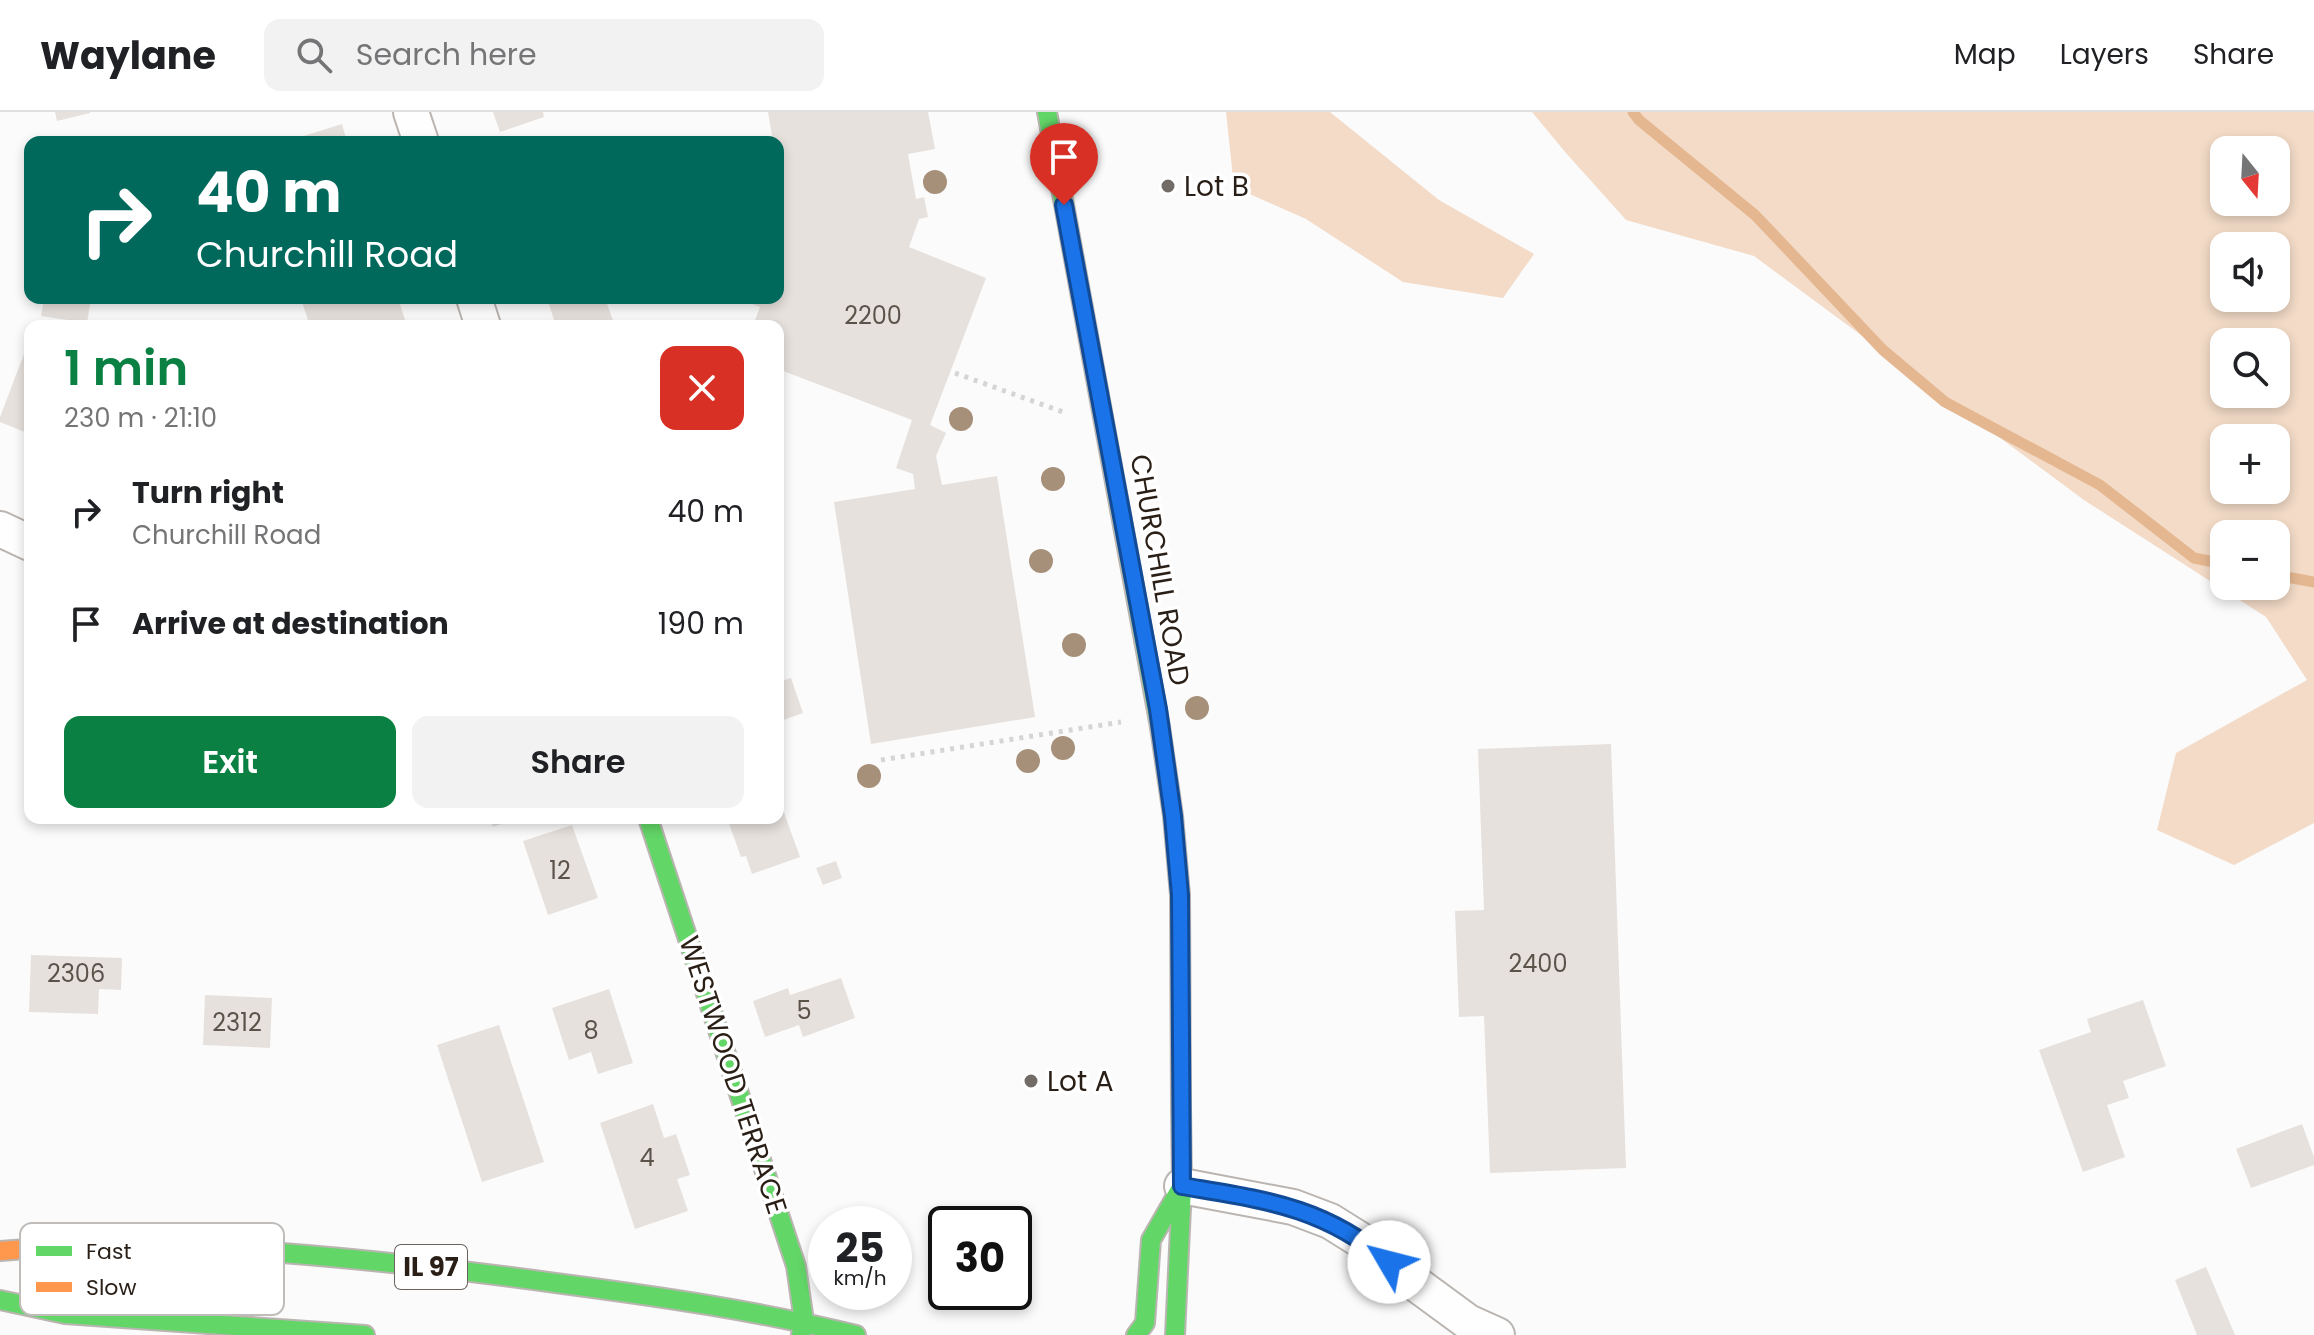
<!DOCTYPE html>
<meta charset="utf-8">
<style>
body{margin:0;font-family:Poppins,sans-serif;background:#f2f2f2;color:#202124;height:100vh;display:flex;flex-direction:column;font-size:30px;white-space:nowrap}
*{box-sizing:border-box;margin:0}
p{font-size:26px;color:#757577}
.icon{flex:none;width:44px;height:44px;fill:none;stroke:currentColor;stroke-width:2;stroke-linecap:round;stroke-linejoin:round}
.map{position:relative;flex:1;overflow:hidden}
.drawer{position:absolute;left:24px;top:208px;width:760px;height:504px;display:flex;flex-direction:column;background:#fff;border-radius:16px;box-shadow:0 4px 12px #0003}
.drawer>*{flex:none}
.banner{position:absolute;left:24px;top:24px;width:760px;height:168px;border-radius:16px;box-shadow:0 4px 12px #0003;background:#00695c;color:#fff;overflow:hidden}
.needle{width:52px;rotate:162deg}
.controls{position:absolute;left:2210px;top:24px;display:grid;gap:16px}
.controls a{display:grid;place-items:center;width:80px;height:80px;border-radius:16px;background:#fff;box-shadow:0 4px 12px #0003;font-size:40px}
.speed{position:absolute;left:808px;top:1094px;display:flex;gap:16px;font-size:40px;font-weight:700;text-align:center}
.speed>*{display:grid;place-content:center;width:104px;height:104px;border-radius:50%;background:#fff;box-shadow:0 4px 12px #0003;line-height:1}
.speed small{font-size:20px;font-weight:400}
.speed .limit{border:4px solid #111;border-radius:12px;background:#fff;color:#111}
.pin{position:absolute;display:grid;place-items:center;width:68px;height:68px;color:#fff;margin:-82px -34px;border-radius:50% 50% 50% 0;rotate:-45deg;box-shadow:0 0 8px #0007}
.pin .icon{rotate:45deg}
.me{position:absolute;width:88px;margin:-44px;rotate:307deg;stroke-linejoin:round;filter:drop-shadow(0 0 6px #0008)}
.turn{display:flex;align-items:center;gap:28px;height:168px;padding:0 40px;font-size:36px}
.turn .icon{width:104px;height:104px;stroke-width:2.5}
.turn b{display:block;font-size:56px;line-height:68px}
.round{display:grid;place-items:center;flex:none;width:84px;height:84px;border-radius:16px;background:#f2f2f2}
.head{display:flex;align-items:center;justify-content:space-between;height:136px;padding:0 40px}
h1{font-size:48px;font-weight:600;line-height:60px;color:#0b8043}
.cta{display:flex;gap:16px;margin-top:auto;padding:16px 40px}
.cta a{flex:1;height:92px;border-radius:16px;background:#0b8043;color:#fff;font-size:32px;font-weight:600;line-height:92px;text-align:center}
.cta a+a{background:#f2f2f2;color:#202124}
ul{padding:0;list-style:none}
li{display:flex;align-items:center;gap:24px;height:112px;padding:0 40px}
li div{flex:1}
li b{display:block;font-size:30px}
li em{font-style:normal}
header{display:flex;align-items:center;gap:48px;box-sizing:border-box;height:112px;padding:0 40px;background:#fff;border-bottom:2px solid #e0e0e0}
header strong{font-size:38px}
nav{display:flex;gap:44px;margin-inline-start:auto;font-size:28px}
.search{width:560px;height:72px;background:#f2f2f2;display:flex;align-items:center;gap:20px;box-sizing:border-box;padding:0 28px;border-radius:16px;color:#757577;font-size:30px}
.map>svg:first-child{display:block}
.green{fill:#f3dbc7;fill-rule:evenodd}
.lines{fill:none;stroke-linecap:round;stroke-linejoin:round}
.stream{stroke:#e4b791;stroke-width:11}
.building{fill:#e7e1dd}
.street-casing{stroke:#bab5b1;stroke-width:38}
.fast-casing{stroke:#bab5b1;stroke-width:22}
.slow-casing{stroke:#bab5b1;stroke-width:22}
.path{stroke:#d6d5d5;stroke-width:5;stroke-dasharray:4 6;stroke-linecap:butt}
.street{stroke:#fefefe;stroke-width:34}
.fast{stroke:#63d668;stroke-width:18}
.slow{stroke:#ff974d;stroke-width:18}
.tree{fill:#a79079}
.route-casing{stroke:#114b97;stroke-width:20}
.route{stroke:#1a73e8;stroke-width:14}
.poi-dot{fill:#736c66;stroke:#fff;stroke-width:3}
.labels{text-anchor:middle;dominant-baseline:central;stroke-width:7;stroke-linejoin:round;paint-order:stroke}
.number-label{font-size:24px;fill:#5b524a}
.shield{fill:#fff;stroke:#6a625c;stroke-width:2}
.shield-label{font-size:26px;font-weight:bold;fill:#2a1f16}
.poi-label{font-size:28px;fill:#2a1f16;stroke:#fff;text-anchor:start}
.street-label{font-size:28px;fill:#2a1f16;stroke:#fff}
.key{fill:#fff;stroke:#bfbcb9;stroke-width:2}
.key-label{font-size:22px;fill:#2a1f16}
</style>
<header>
<strong>Waylane</strong>
<div class="search"><svg class="icon" aria-label="search" viewBox="0 0 24 24"><circle cx="10" cy="10" r="6"/><path d="M15 15l6 6"/></svg>Search here</div>
<nav><a>Map</a><a>Layers</a><a>Share</a></nav>
</header>
<div class="map">
<svg width="2314" height="1223" viewBox="0 0 2314 1223">
<rect width="100%" height="100%" fill="#fbfbfb"/>
<!-- green -->
<path class="green" d="M1226,0H1330L1439,88L1534,142L1503,186L1403,170L1306,107L1234,75Z
M1532,0H2314V711L2234,753L2157,718L2176,641L2307,568L2266,505L2084,388L1754,144L1626,108L1566,41ZM2224,38H2276V90H2224ZM2224,134H2276V186H2224ZM2224,230H2276V282H2224ZM2224,326H2276V378H2224ZM2224,422H2276V474H2224Z"/>
<g class="lines">
<!-- stream -->
<path class="stream" d="M1633,0L1639,8L1755,103L1883,238L1945,290L2100,373L2194,446L2224,452
M2276,463L2314,470"/>
</g>
<!-- building -->
<path class="building" d="M55,0H90V1L57,9Z
M493,0H543L544,5L500,20Z
M768,0H928L935,37L908,42L916,87L924,85L928,105L919,107L909,135L986,166L930,313L946,321L936,344L942,373L997,364L1035,605L871,632L834,390L915,377L913,362L896,356L912,308L778,257V214H753L760,195L747,190L748,186H778V30H773Z
M342,12L347,30H288V29Z
M44,186H91L87,211L41,204Z
M314,186H398L407,214H310L302,190Z
M547,186H605L615,214H556Z
M24,242L30,244V322L0,310V305Z
M791,566L803,601L778,610V570Z
M27,572H30V613H26Z
M1611,632L1626,1056L1490,1061L1484,904L1459,905L1455,799L1484,798L1478,637Z
M778,684L800,745L752,762L746,744L741,745L727,706H778Z
M490,706H517L493,715Z
M572,713L598,786L548,803L523,729Z
M836,749L842,766L823,773L816,756Z
M31,843L122,846L121,878L99,877L98,902L29,900Z
M841,866L855,906L803,925L799,913L765,925L753,889L788,876L790,883Z
M609,877L633,951L598,962L591,940L569,948L552,896Z
M205,883L272,886L270,936L203,933Z
M2143,888L2166,954L2123,969L2129,986L2107,993L2125,1045L2083,1060L2039,938L2091,920L2087,907Z
M499,913L544,1050L482,1070L437,933Z
M653,992L664,1026L676,1022L690,1063L677,1067L688,1099L635,1117L600,1011Z
M2302,1012L2314,1045V1053L2251,1076L2236,1037Z
M2206,1155L2235,1223H2197L2175,1168Z"/>
<g class="lines">
<!-- street casing -->
<g class="street-casing">
<path id="street" d="M411,0L421,30
M474,186L483,214
M0,417L30,431
M1182,1074L1293,1095L1330,1109L1370,1134L1408,1166L1468,1210L1497,1223"/>
</g>
<!-- fast casing -->
<g class="fast-casing">
<path id="fast" d="M1047,0L1160,615
M648,706L796,1154L804,1209L801,1223
M255,1139C358,1146 461,1158 563,1172C662,1185 759,1199 856,1223
M0,1188L65,1202L365,1223
M1136,1223L1145,1211L1151,1128L1182,1074
M1175,1223L1182,1074L1181,995"/>
</g>
<!-- slow casing -->
<g class="slow-casing">
<path id="slow" d="M1160,615L1173,704L1180,783L1181,995
M0,1139L79,1133L255,1139"/>
</g>
<!-- path -->
<path class="path" d="M955,261L1063,300
M881,648L1121,610"/>
<!-- street -->
<use href="#street" class="street"/>
<!-- fast -->
<use href="#fast" class="fast"/>
<!-- slow -->
<use href="#slow" class="slow"/>
</g>
<!-- trees -->
<g class="tree">
<circle cx="935" cy="70" r="12"/>
<circle cx="961" cy="307" r="12"/>
<circle cx="1053" cy="367" r="12"/>
<circle cx="1041" cy="449" r="12"/>
<circle cx="1074" cy="533" r="12"/>
<circle cx="1197" cy="596" r="12"/>
<circle cx="1063" cy="636" r="12"/>
<circle cx="1028" cy="649" r="12"/>
<circle cx="869" cy="664" r="12"/>
</g>
<g class="lines">
<!-- route casing -->
<g class="route-casing">
<path id="route" d="M1064,93L1158,597L1173,704L1180,783L1182,1074C1264,1088 1323,1094 1389,1150"/>
</g>
<!-- route -->
<use href="#route" class="route"/>
</g>
<!-- markers -->
<g class="poi-dot">
<circle cx="1168" cy="74" r="8"/>
<circle cx="1031" cy="969" r="8"/>
</g>
<g class="labels">
<!-- number labels -->
<g class="number-label">
<text x="873" y="203">2200</text>
<text x="560" y="758">12</text>
<text x="1538" y="851">2400</text>
<text x="76" y="861">2306</text>
<text x="804" y="898">5</text>
<text x="237" y="910">2312</text>
<text x="591" y="918">8</text>
<text x="647" y="1045">4</text>
</g>
<!-- shield labels -->
<rect class="shield" x="395" y="1133" width="72" height="44" rx="6"/>
<g class="shield-label">
<text x="431" y="1155">IL 97</text>
</g>
<!-- poi labels -->
<g class="poi-label">
<text x="1184" y="74">Lot B</text>
<text x="1047" y="969">Lot A</text>
</g>
<!-- street labels -->
<g class="street-label">
<text transform="translate(1160 458) rotate(80)">CHURCHILL ROAD</text>
<text transform="translate(733 963) rotate(72)">WESTWOOD TERRACE</text>
</g>
</g>
<!-- legend -->
<rect x="20" y="1111" width="264" height="92" rx="12" class="key"/>
<rect x="36" y="1134" width="36" height="10" fill="#63d668"/>
<rect x="36" y="1170" width="36" height="10" fill="#ff974d"/>
<g class="key-label">
<text x="86" y="1147">Fast</text>
<text x="86" y="1183">Slow</text>
</g>
</svg>
<div class="controls">
<a><svg class="needle" viewBox="-14 -14 28 28"><path d="M0-13l5 13h-10z" fill="#e53935"/><path d="M0 13l5-13h-10z" fill="#757577"/></svg></a>
<a><svg class="icon" aria-label="sound" viewBox="0 0 24 24"><path d="M4 9h4l5-4v14l-5-4H4zM17 9q2 3 0 6"/></svg></a>
<a><svg class="icon" aria-label="search" viewBox="0 0 24 24"><circle cx="10" cy="10" r="6"/><path d="M15 15l6 6"/></svg></a>
<a>+</a>
<a>−</a>
</div>
<div class="speed"><div>25<small>km/h</small></div><div class="limit">30</div></div>
<div class="pin" style="left:1064px;top:93px;background:#d93025"><svg class="icon" aria-label="arrive" viewBox="0 0 24 24"><path d="M6 21V4h12l-3 4 3 4H6"/></svg></div>
<svg class="me" style="left:1389px;top:1150px" viewBox="-20 -20 40 40"><circle r="19" fill="#fff"/><path d="M0-13L10 11 0 6-10 11z" fill="#1a73e8"/></svg>
<div class="banner">
<div class="turn"><svg class="icon" aria-label="right" viewBox="0 0 24 24"><path d="M7 20v-9h11M14 6l5 5-5 5"/></svg><div><b>40 m</b>Churchill Road</div></div>
</div>
<section class="drawer">
<div class="head"><div><h1>1 min</h1><p>230 m · 21:10</p></div><a class="round" style="background:#d93025;color:#fff"><svg class="icon" aria-label="close" viewBox="0 0 24 24"><path d="M6 6l12 12M18 6L6 18"/></svg></a></div>
<ul>
<li><svg class="icon" aria-label="right" viewBox="0 0 24 24"><path d="M7 20v-9h11M14 6l5 5-5 5"/></svg><div><b>Turn right</b><p>Churchill Road</p></div><em>40 m</em></li>
<li><svg class="icon" aria-label="arrive" viewBox="0 0 24 24"><path d="M6 21V4h12l-3 4 3 4H6"/></svg><div><b>Arrive at destination</b></div><em>190 m</em></li>
</ul>
<div class="cta"><a>Exit</a><a>Share</a></div>
</section>
</div>
